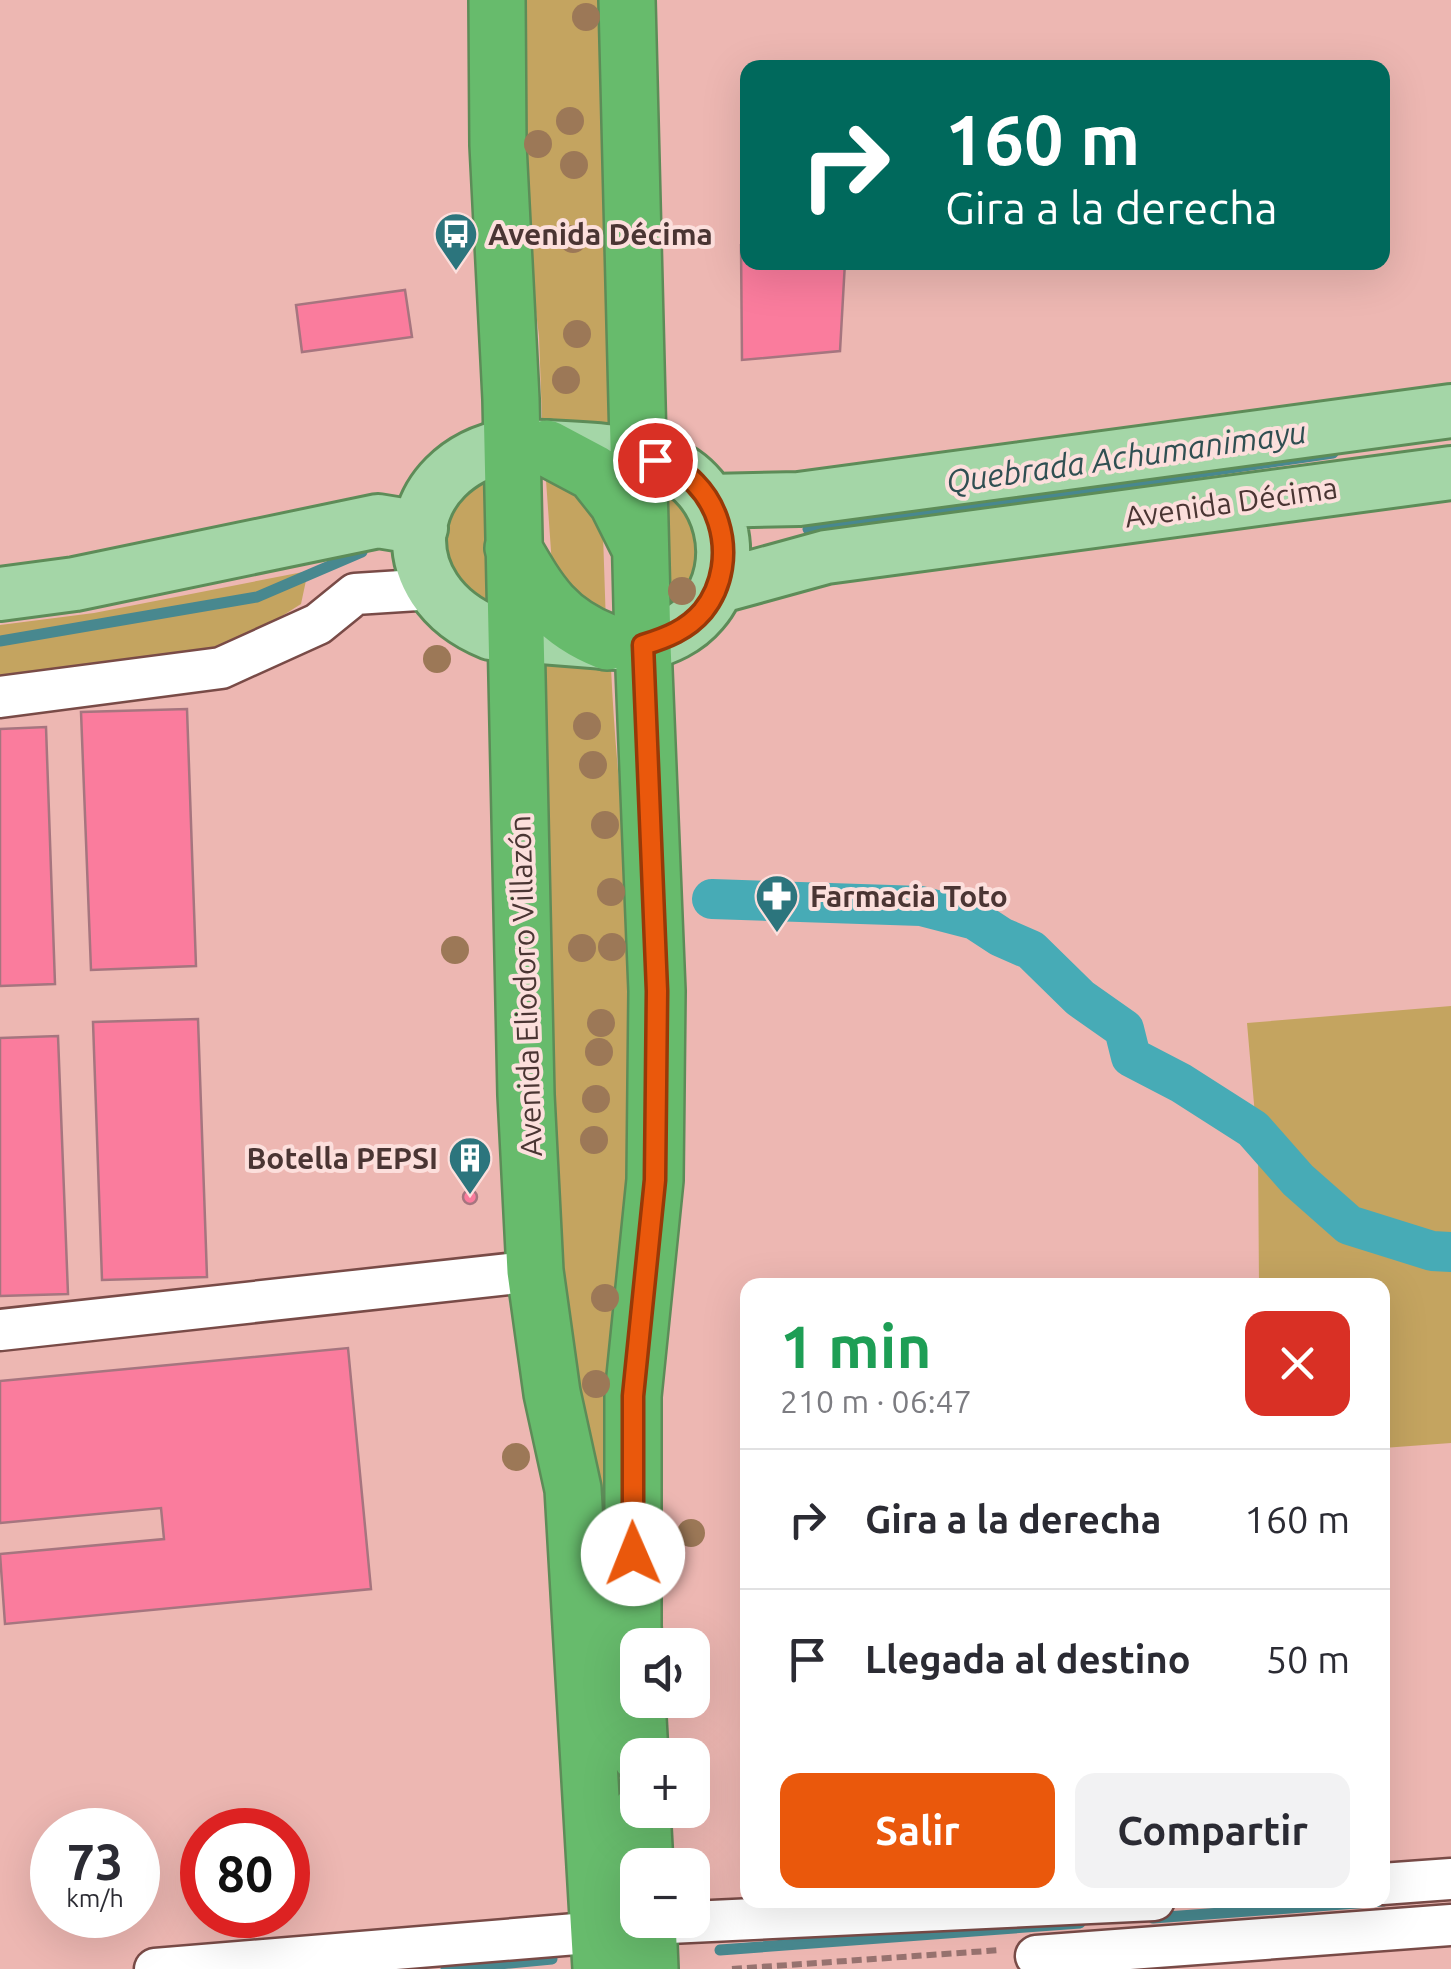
<!DOCTYPE html>
<html lang="es">
<meta charset="utf-8">
<style>
body{margin:0;font-family:Ubuntu,sans-serif;background:#f2f2f3;color:#2b2b33;height:100vh;display:flex;flex-direction:column;font-size:38px;white-space:nowrap}
*{box-sizing:border-box;margin:0}
p{font-size:32px;color:#7c7c81}
.icon{flex:none;width:55px;height:55px;fill:none;stroke:currentColor;stroke-width:2;stroke-linecap:round;stroke-linejoin:round}
.map{position:relative;flex:1;overflow:hidden}
.sheet{position:absolute;left:740px;top:1278px;width:650px;height:630px;display:flex;flex-direction:column;background:#fff;border-radius:20px;box-shadow:0 10px 40px #0002}
.sheet>*{flex:none}
.top-card{position:absolute;left:740px;top:60px;width:650px;height:210px;border-radius:20px;box-shadow:0 10px 40px #0002;background:#00695c;color:#fff;overflow:hidden}
.controls{position:absolute;left:620px;top:1628px;display:grid;gap:20px}
.controls a{display:grid;place-items:center;width:90px;height:90px;border-radius:20px;background:#fff;box-shadow:0 10px 40px #0002;font-size:50px}
.speed{position:absolute;left:30px;top:1808px;display:flex;gap:20px;font-size:50px;font-weight:700;text-align:center}
.speed>*{display:grid;place-content:center;width:130px;height:130px;border-radius:50%;background:#fff;box-shadow:0 10px 40px #0002;line-height:1}
.speed small{font-size:25px;font-weight:400}
.speed .limit{border:15px solid #d22;background:#fff;color:#111}
.pin{position:absolute;display:grid;place-items:center;width:85px;height:85px;color:#fff;margin:-42px;border:5px solid #fff;border-radius:50%;box-shadow:0 2px 10px #0007}
.me{position:absolute;width:110px;margin:-55px;rotate:359deg;stroke-linejoin:round;filter:drop-shadow(0 0 8px #0008)}
.turn{display:flex;align-items:center;gap:35px;height:210px;padding:0 40px;font-size:45px}
.turn .icon{width:130px;height:130px;stroke-width:2.5}
.turn b{display:block;font-size:70px;line-height:85px}
.round{display:grid;place-items:center;flex:none;width:105px;height:105px;border-radius:20px;background:#f2f2f3}
.headline{display:flex;align-items:center;justify-content:space-between;height:170px;padding:0 40px}
h1{font-size:60px;font-weight:700;line-height:75px;color:#1e9e55}
.button{display:flex;gap:20px;margin-top:auto;padding:20px 40px}
.button a{flex:1;height:115px;border-radius:20px;background:#ea580c;color:#fff;font-size:40px;font-weight:700;line-height:115px;text-align:center}
.button a+a{background:#f2f2f3;color:#2b2b33}
ul{padding:0;list-style:none}
li{display:flex;align-items:center;gap:30px;height:140px;padding:0 40px;border-top:2px solid #e1e1e2}
li div{flex:1}
li b{display:block;font-size:38px}
li em{font-style:normal}
.map>svg:first-child{display:block}
.green{fill:#c4a460}
.lines{fill:none;stroke-linecap:round;stroke-linejoin:round}
.stream{stroke:#48888f;stroke-width:11}
.canal{stroke:#47abb6;stroke-width:40}
.building{fill:#fa7c9d;stroke:#a6757f;stroke-width:2.5}
.minor-casing{stroke:#794b47;stroke-width:45}
.major-casing{stroke:#5d8c58;stroke-width:58}
.highway-casing{stroke:#5d8c58;stroke-width:60}
.path{stroke:#97726f;stroke-width:6;stroke-dasharray:10 5;stroke-linecap:butt}
.minor{stroke:#fff;stroke-width:40}
.major{stroke:#a4d6a7;stroke-width:52}
.highway{stroke:#67bb6c;stroke-width:55}
.tree{fill:#9c7857}
.route-casing{stroke:#983908;stroke-width:25}
.route{stroke:#ea580c;stroke-width:18}
.labels{text-anchor:middle;dominant-baseline:central;stroke-width:8;stroke-linejoin:round;paint-order:stroke}
.poi-label{font-size:30px;font-weight:bold;fill:#4a3533;stroke:#fcdfdc;text-anchor:start}
.street-label{font-size:30px;fill:#4a3533;stroke:#fcdfdc}
.water-label{font-size:32px;font-style:italic;fill:#2f4f52;stroke:#fcdfdc}
</style>
<div class="map">
<svg width="1451" height="1969" viewBox="0 0 1451 1969">
<rect width="100%" height="100%" fill="#edb7b2"/>
<!-- green -->
<path class="green" d="M520,0H608L619,428L542,418L539,336L527,239Z
M488,463L493,614L451,579L440,526Z
M545,466L584,486L603,534L606,625L553,579Z
M658,479L670,485L709,550L664,625Z
M308,571L301,604L236,645L0,675V625L94,613Z
M536,661L611,668C616,776 630,883 637,991L616,1699L576,1396L553,1166Z
M1451,1006V1443L1383,1448L1382,1285H1259L1258,1150L1247,1023Z"/>
<g class="lines">
<!-- stream -->
<path class="stream" d="M808,529L1333,453
M0,641L257,597L362,552
M1153,1918L1384,1901
M720,1950L1080,1923
M446,1969L552,1959"/>
<!-- canal -->
<path class="canal" d="M712,899L921,906L975,920L1001,937L1031,950L1080,998L1124,1029L1131,1057L1181,1083L1253,1129L1298,1180L1349,1225L1432,1251L1451,1252"/>
</g>
<!-- building -->
<path class="building" d="M748,244V262H845L840,351L742,360L741,245Z
M405,290L412,337L302,352L296,305Z
M187,709L196,966L91,970L81,712Z
M46,727L55,984L0,986V729Z
M198,1019L207,1277L102,1280L93,1022Z
M58,1036L68,1294L0,1296V1038Z
M463 1197a7 7 0 1 1 14 0a7 7 0 1 1-14 0Z
M348,1348L371,1589L5,1624L0,1554L164,1539L161,1508L0,1523V1381Z"/>
<g class="lines">
<!-- minor casing -->
<g class="minor-casing">
<path id="minor" d="M0,697L221,668L318,624L355,594L433,589
M0,1330L535,1271
M1382,1884L1451,1879
M648,1924L1154,1900
M1036,1956L1451,1925
M155,1969L600,1932"/>
</g>
<!-- major casing -->
<g class="major-casing">
<path id="major" d="M510,445C558,449 620,447 664,463C723,484 742,565 702,611C686,630 666,638 643,645L491,633C386,591 399,466 510,445Z
M710,501L799,499L1451,411
M717,587L826,557L1451,473
M0,594L75,584L378,521L421,528"/>
</g>
<!-- highway casing -->
<g class="highway-casing">
<path id="highway" d="M497,0L498,145L511,399L526,1095L535,1271L552,1393L573,1489L601,1969
M627,0L643,645L657,991L655,1180L633,1396V1626L640,1755
M547,448L594,473L617,502L639,546
M513,548C540,595 556,622 607,642
M642,1810L645,1865
M648,1920L650,1969"/>
</g>
<!-- path -->
<path class="path" d="M732,1969L1001,1950"/>
<!-- minor -->
<use href="#minor" class="minor"/>
<!-- major -->
<use href="#major" class="major"/>
<!-- highway -->
<use href="#highway" class="highway"/>
</g>
<!-- trees -->
<g class="tree">
<circle cx="586" cy="17" r="14"/>
<circle cx="570" cy="121" r="14"/>
<circle cx="538" cy="144" r="14"/>
<circle cx="574" cy="165" r="14"/>
<circle cx="573" cy="239" r="14"/>
<circle cx="577" cy="334" r="14"/>
<circle cx="566" cy="380" r="14"/>
<circle cx="682" cy="591" r="14"/>
<circle cx="437" cy="659" r="14"/>
<circle cx="587" cy="726" r="14"/>
<circle cx="593" cy="765" r="14"/>
<circle cx="605" cy="825" r="14"/>
<circle cx="611" cy="892" r="14"/>
<circle cx="612" cy="947" r="14"/>
<circle cx="582" cy="948" r="14"/>
<circle cx="455" cy="950" r="14"/>
<circle cx="601" cy="1023" r="14"/>
<circle cx="599" cy="1052" r="14"/>
<circle cx="596" cy="1099" r="14"/>
<circle cx="594" cy="1140" r="14"/>
<circle cx="605" cy="1298" r="14"/>
<circle cx="596" cy="1384" r="14"/>
<circle cx="516" cy="1457" r="14"/>
<circle cx="691" cy="1533" r="14"/>
</g>
<g class="lines">
<!-- route casing -->
<g class="route-casing">
<path id="route" d="M633,1554V1396L655,1180L657,991L643,645C666,638 687,630 703,611C744,560 719,476 655,460"/>
</g>
<!-- route -->
<use href="#route" class="route"/>
</g>
<!-- icons -->
<defs>
<g id="bus-pin" transform="scale(2.25)"><path d="M0 17L-7.5 6A9.5 9.5 0 1 1 7.5 6Z" fill="#2c757d" stroke="#fcdfdc"/><path d="M-5-6H5V4H4V6H2V4H-2V6H-4V4H-5ZM-3.5-4V0h7V-4ZM-3.5 1.2v1.5H-2V1.2ZM2 1.2v1.5H3.5V1.2Z" fill="#fff"/></g>
<g id="pharmacy-pin" transform="scale(2.25)"><path d="M0 17L-7.5 6A9.5 9.5 0 1 1 7.5 6Z" fill="#2c757d" stroke="#fcdfdc"/><path d="M-2-6h4v4h4v4h-4v4h-4v-4h-4v-4h4Z" fill="#fff"/></g>
<g id="building-pin" transform="scale(2.25)"><path d="M0 17L-7.5 6A9.5 9.5 0 1 1 7.5 6Z" fill="#2c757d" stroke="#fcdfdc"/><path d="M-4-6H4V6H1V3H-1V6H-4ZM-2.5-4.3h1.7v1.8h-1.7ZM.8-4.3h1.7v1.8H.8ZM-2.5-1h1.7V.8h-1.7ZM.8-1h1.7V.8H.8Z" fill="#fff"/></g>
</defs>
<g fill-rule="evenodd">
<use href="#bus-pin" x="456" y="234"/>
<use href="#pharmacy-pin" x="777" y="896"/>
<use href="#building-pin" x="470" y="1158"/>
</g>
<g class="labels">
<!-- poi labels -->
<g class="poi-label">
<text x="488" y="234">Avenida Décima</text>
<text x="810" y="896">Farmacia Toto</text>
<text x="438" y="1158" text-anchor="end">Botella PEPSI</text>
</g>
<!-- street labels -->
<g class="street-label">
<text transform="translate(1231 502) rotate(-8)">Avenida Décima</text>
<text transform="translate(525 986) rotate(-92)">Avenida Eliodoro Villazón</text>
</g>
<!-- water labels -->
<g class="water-label">
<text transform="translate(1126 456) rotate(-8)">Quebrada Achumanimayu</text>
</g>
</g>
</svg>
<div class="controls">
<a><svg class="icon" aria-label="sound" viewBox="0 0 24 24"><path d="M4 9h4l5-4v14l-5-4H4zM17 9q2 3 0 6"/></svg></a>
<a>+</a>
<a>−</a>
</div>
<div class="speed"><div>73<small>km/h</small></div><div class="limit">80</div></div>
<div class="pin" style="left:655px;top:460px;background:#d93025"><svg class="icon" aria-label="arrive" viewBox="0 0 24 24"><path d="M6 21V4h12l-3 4 3 4H6"/></svg></div>
<svg class="me" style="left:633px;top:1554px" viewBox="-20 -20 40 40"><circle r="19" fill="#fff"/><path d="M0-13L10 11 0 6-10 11z" fill="#ea580c"/></svg>
<div class="top-card">
<div class="turn"><svg class="icon" aria-label="right" viewBox="0 0 24 24"><path d="M7 20v-9h11M14 6l5 5-5 5"/></svg><div><b>160 m</b>Gira a la derecha</div></div>
</div>
<section class="sheet">
<div class="headline"><div><h1>1 min</h1><p>210 m · 06:47</p></div><a class="round" style="background:#d93025;color:#fff"><svg class="icon" aria-label="close" viewBox="0 0 24 24"><path d="M6 6l12 12M18 6L6 18"/></svg></a></div>
<ul>
<li><svg class="icon" aria-label="right" viewBox="0 0 24 24"><path d="M7 20v-9h11M14 6l5 5-5 5"/></svg><div><b>Gira a la derecha</b></div><em>160 m</em></li>
<li><svg class="icon" aria-label="arrive" viewBox="0 0 24 24"><path d="M6 21V4h12l-3 4 3 4H6"/></svg><div><b>Llegada al destino</b></div><em>50 m</em></li>
</ul>
<div class="button"><a>Salir</a><a>Compartir</a></div>
</section>
</div>
